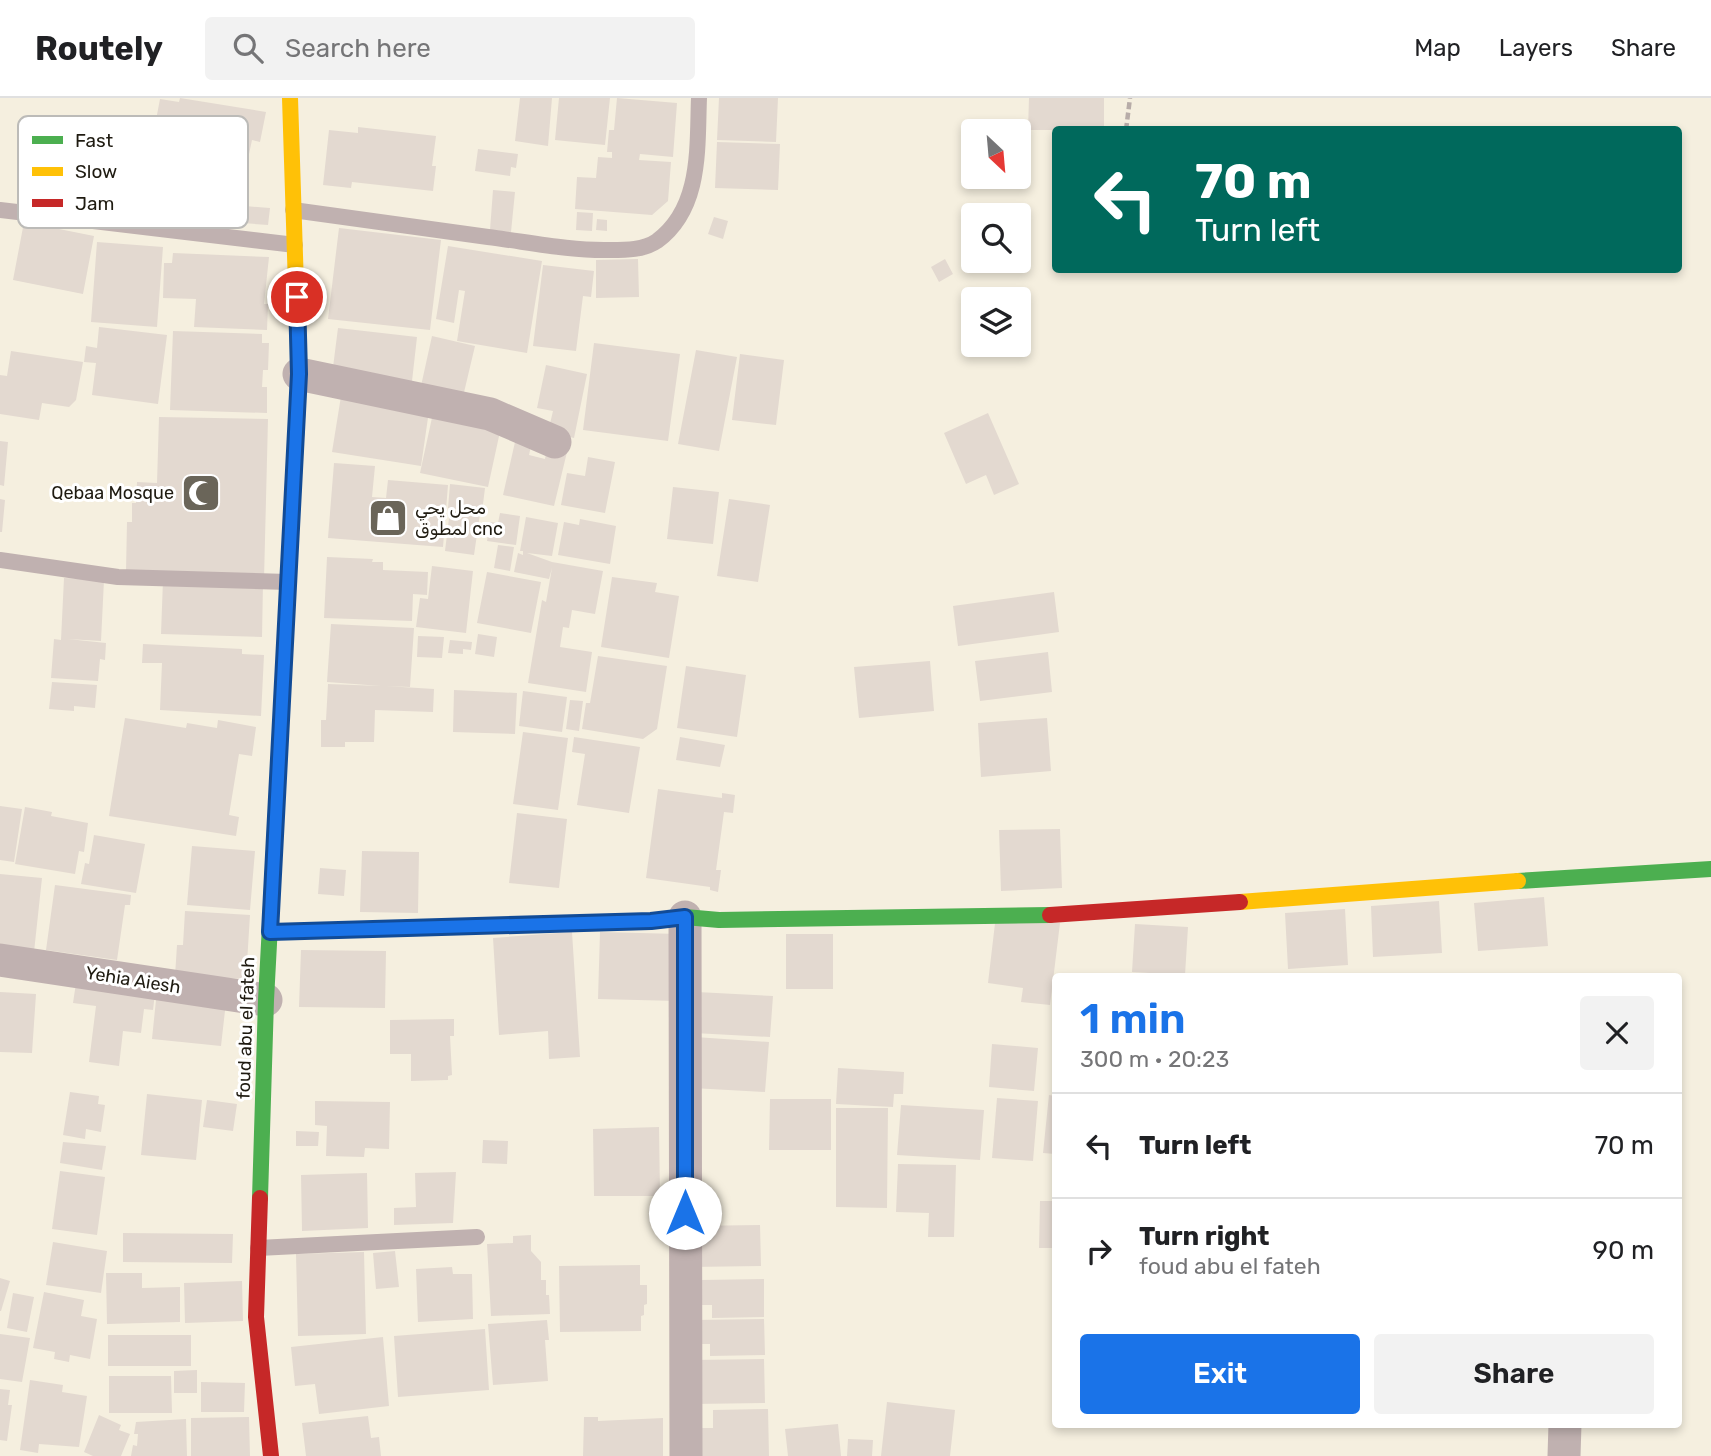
<!DOCTYPE html>
<meta charset="utf-8">
<style>
body{margin:0;font-family:Rubik,"Noto Sans Arabic",sans-serif;background:#f2f2f2;color:#202124;height:100vh;display:flex;flex-direction:column;font-size:26px;white-space:nowrap}
*{box-sizing:border-box;margin:0}
p{font-size:23px;color:#757577}
.icon{flex:none;width:38px;height:38px;fill:none;stroke:currentColor;stroke-width:2;stroke-linecap:round;stroke-linejoin:round}
.map{position:relative;flex:1;overflow:hidden}
.sheet{position:absolute;left:1052px;top:875px;width:630px;height:455px;display:flex;flex-direction:column;background:#fff;border-radius:7px;box-shadow:0 4px 10px #0003}
.sheet>*{flex:none}
.banner{position:absolute;left:1052px;top:28px;width:630px;height:147px;border-radius:7px;box-shadow:0 4px 10px #0003;background:#00695c;color:#fff;overflow:hidden}
.needle{width:46px;rotate:154deg}
.controls{position:absolute;left:961px;top:21px;display:grid;gap:14px}
.controls a{display:grid;place-items:center;width:70px;height:70px;border-radius:7px;background:#fff;box-shadow:0 4px 10px #0003;font-size:35px}
.pin{position:absolute;display:grid;place-items:center;width:60px;height:60px;color:#fff;margin:-30px;border:4px solid #fff;border-radius:50%;box-shadow:0 2px 7px #0007}
.me{position:absolute;width:77px;margin:-38px;rotate:0deg;stroke-linejoin:round;filter:drop-shadow(0 0 5px #0008)}
.turn{display:flex;align-items:center;gap:24px;height:147px;padding:0 28px;font-size:32px}
.turn .icon{width:91px;height:91px;stroke-width:2.5}
.turn b{display:block;font-size:49px;line-height:60px}
.round{display:grid;place-items:center;flex:none;width:74px;height:74px;border-radius:7px;background:#f2f2f2}
.summary{display:flex;align-items:center;justify-content:space-between;height:119px;padding:0 28px}
h1{font-size:42px;font-weight:600;line-height:52px;color:#1a73e8}
.primary-button{display:flex;gap:14px;margin-top:auto;padding:14px 28px}
.primary-button a{flex:1;height:80px;border-radius:7px;background:#1a73e8;color:#fff;font-size:28px;font-weight:600;line-height:80px;text-align:center}
.primary-button a+a{background:#f2f2f2;color:#202124}
ul{padding:0;list-style:none}
li{display:flex;align-items:center;gap:21px;height:105px;padding:0 28px;border-top:2px solid #e0e0e0}
li div{flex:1}
li b{display:block;font-size:26px}
li em{font-style:normal}
header{display:flex;align-items:center;gap:42px;box-sizing:border-box;height:98px;padding:0 35px;background:#fff;border-bottom:2px solid #e0e0e0}
header strong{font-size:33px}
nav{display:flex;gap:38px;margin-inline-start:auto;font-size:24px}
.search{width:490px;height:63px;background:#f2f2f2;display:flex;align-items:center;gap:18px;box-sizing:border-box;padding:0 24px;border-radius:7px;color:#757577;font-size:26px}
.map>svg:first-child{display:block}
.building{fill:#e3d9d0}
.lines{fill:none;stroke-linecap:round;stroke-linejoin:round}
.path{stroke:#b7aca8;stroke-width:4.5;stroke-dasharray:7 3.5;stroke-linecap:butt}
.lane{stroke:#c0b1b0;stroke-width:16}
.street{stroke:#c0b1b0;stroke-width:33}
.fast{stroke:#4caf50;stroke-width:16}
.slow{stroke:#ffc107;stroke-width:16}
.jam{stroke:#c62828;stroke-width:16}
.route-casing{stroke:#114b97;stroke-width:18}
.route{stroke:#1a73e8;stroke-width:12}
.labels{text-anchor:middle;dominant-baseline:central;stroke-width:6;stroke-linejoin:round;paint-order:stroke}
.poi-label{font-size:18px;fill:#1f1b11;stroke:#fff;text-anchor:end}
.street-label{font-size:18px;fill:#1f1b11;stroke:#fff}
.key{fill:#fff;stroke:#bcbbb8;stroke-width:2}
.key-label{font-size:19px;fill:#1f1b11}
</style>
<header>
<strong>Routely</strong>
<div class="search"><svg class="icon" aria-label="search" viewBox="0 0 24 24"><circle cx="10" cy="10" r="6"/><path d="M15 15l6 6"/></svg>Search here</div>
<nav><a>Map</a><a>Layers</a><a>Share</a></nav>
</header>
<div class="map">
<svg width="1711" height="1358" viewBox="0 0 1711 1358">
<rect width="100%" height="100%" fill="#f5efdf"/>
<!-- building -->
<path class="building" d="M180,0L266,14L260,44L252,42L245,75L232,73L230,84L222,90L195,84L193,92L150,83L158,44L152,43L160,1L179,4Z
M520,0H552L548,48L515,43Z
M559,0H610L605,47L555,42Z
M617,0L677,5L673,59L640,56L639,62L671,64L668,103L652,117L575,111L577,79L596,80L598,59L612,60V54H607L609,32H614Z
M719,0H778L776,44L717,42Z
M1029,0H1104V32H1028Z
M358,29L436,38L432,68H436L433,93L352,84L351,90L323,87L329,32L358,35Z
M717,44L780,46L778,92L715,90Z
M478,51L518,56L516,70L511,69L510,78L475,73Z
M493,92L515,94L511,134L490,132Z
M245,108L270,110L268,127L243,125Z
M577,114L593,115L592,133L576,132Z
M714,119L728,123L723,141L708,136Z
M597,121L607,122V133L596,132Z
M24,124L94,138L83,196L13,182Z
M339,130L441,142L430,232L328,221Z
M97,144L163,149L157,229L91,224Z
M448,148L542,163L527,255L457,243L465,193L459,192L454,225L436,221Z
M173,155L269,159L264,206H268L267,232L194,229L196,201L163,200L164,165H172Z
M638,161L639,199L596,200V162Z
M945,161L953,176L939,184L931,169Z
M543,167L594,173L591,199L583,198L576,253L533,248Z
M99,229L167,237L158,306L92,297L96,265L84,264L86,248L97,250Z
M338,230L417,239L411,292L332,277Z
M173,233L262,236V245H269L268,272H263L262,289H267V315L170,312Z
M432,238L475,248L461,307L419,297Z
M594,245L680,256L668,343L583,332Z
M696,252L737,259L719,353L678,346Z
M11,253L83,264L76,302L69,309L42,305L39,322L0,316V277L7,278Z
M740,256L784,262L776,327L732,322Z
M546,267L587,276L574,340L548,334L553,313L537,310Z
M342,292L430,306L421,368L332,354Z
M433,315L501,329L488,389L420,375Z
M988,315L1019,386L994,397L986,377L966,386L944,335Z
M159,319L268,321L264,482L126,473L127,424H132V405H136L137,384L157,385Z
M0,343L8,344L4,388L0,387Z
M515,344L531,348L529,357L545,361L547,350L567,354L554,408L503,397Z
M588,359L615,364L605,415L561,407L567,375L585,378Z
M334,365L375,368L372,399L386,400L388,382L448,387L443,449L328,440Z
M450,386L485,390L482,414L448,410Z
M673,389L719,394L713,446L667,441Z
M0,401L5,402L2,434H0Z
M729,401L770,407L758,484L717,478Z
M450,412L480,416L474,457L445,453Z
M500,415L520,418L516,447L487,443L490,424L498,425Z
M526,419L558,425L552,458L527,455L552,464L603,473L595,516L572,512L569,530L563,529L560,549L592,554L586,594L528,585L542,502L546,504L552,470L549,481L514,474L518,455L523,457V453H520Z
M580,421L616,428L610,466L558,457L564,424L579,427Z
M498,447L514,449L510,473L494,470Z
M327,459L373,461L372,464H383V472L428,474L427,497L413,496L412,523L324,520Z
M432,468L473,473L466,535L416,529L420,500L428,501Z
M487,474L541,484L531,535L477,525Z
M612,479L657,485L655,494L679,498L669,560L601,549Z
M64,480L104,482L101,543L68,541L106,545L105,562L100,561L98,583L51,580L54,541L61,542Z
M163,482L263,485L262,539L161,536Z
M1054,494L1059,534L958,548L953,508Z
M331,526L414,530L410,589L386,588L434,591L433,614L375,612L374,644H345V649H321V622H326L328,586L381,588L327,584Z
M478,536L497,539L494,559L475,556Z
M418,538L444,539L442,560L417,559Z
M450,542L472,544L471,552L463,551V556L448,555Z
M143,546L242,551V556L264,557L261,618L160,612L162,565H142Z
M1048,554L1052,594L980,603L975,563Z
M598,558L667,568L657,631L643,641L582,631L586,605H590Z
M930,563L934,613L859,620L854,569Z
M686,568L746,577L737,639L677,630Z
M52,584L97,587L95,610L74,608V613L49,611Z
M454,592L517,595L515,636L453,634Z
M523,593L567,599L562,634L519,628Z
M570,602L583,603L579,633L566,631Z
M125,620L186,630L187,625L217,630L218,622L256,629L252,658L239,656L229,717L239,719L236,738L109,718Z
M1047,620L1051,673L981,679L978,625Z
M523,634L568,640L558,712L513,706Z
M574,639L640,649L629,715L577,707L585,656L572,654Z
M680,639L725,647L720,669L676,662Z
M658,691L722,700V695L735,697L733,715L724,714L716,772H721L718,794L710,792V789L646,780Z
M0,708L22,711L14,764L0,762Z
M25,709L52,714L51,718L88,725L84,754L79,753L75,776L15,766Z
M517,715L567,721L559,790L509,785Z
M1060,731L1062,790L1001,793L999,732Z
M94,737L145,746L136,795L81,786L85,765L89,766Z
M192,748L255,753L250,812L187,807Z
M362,753L419,754L418,815L360,814Z
M320,770L346,772L344,798L318,796Z
M0,776L42,780L34,854L0,851Z
M55,787L131,797L130,807H125L117,862L46,852Z
M1544,799L1548,848L1478,853L1474,805Z
M1439,803L1442,855L1373,859L1371,808Z
M1345,811L1348,867L1288,871L1285,815Z
M185,813L250,817L246,881L175,878L177,847H183Z
M996,817L1060,825L1050,907L1021,904L1023,890L988,885Z
M1135,826L1188,829L1185,877L1132,874Z
M572,834L580,959L549,961L548,933L499,937L493,840Z
M600,834L679,836L677,903L598,901Z
M786,836H833V891H786Z
M301,852L386,853L385,910L299,909Z
M76,885L155,895L153,912L144,911L141,935L123,933L119,968L89,964L96,908L73,905Z
M0,894L36,896L32,955L0,954Z
M697,894L773,898L770,939L694,935Z
M156,902L226,904L221,948L152,941Z
M454,921V938H450L452,977L448,978V982L411,983V956H390V922Z
M695,939L769,944L765,994L692,990Z
M992,946L1038,950L1034,993L989,989Z
M838,970L904,974L903,996H894L893,1009L836,1006Z
M70,994L99,998L98,1006L105,1007L101,1034L86,1031L85,1041L63,1037Z
M147,996L202,1002L196,1062L141,1057Z
M1049,997L1055,998V1056L1043,1055Z
M997,1000L1038,1003L1033,1063L992,1060Z
M770,1001H831V1052H769Z
M207,1002L237,1006L233,1033L203,1029Z
M315,1003L390,1004L389,1051L365,1050L364,1059L326,1058L327,1028L315,1027Z
M901,1007L984,1012L980,1062L897,1057Z
M836,1010H888L887,1110L836,1109Z
M659,1029L660,1098H594L593,1031Z
M296,1033L319,1034L318,1048H296Z
M483,1042L508,1043L507,1066L482,1065Z
M63,1044L106,1048L102,1072L60,1065Z
M898,1066L956,1067L954,1139H928L929,1115L896,1114Z
M60,1073L105,1079L97,1137L52,1131Z
M456,1074L453,1125L394,1127V1110L416,1109L415,1075Z
M367,1075L368,1130L302,1133L301,1077Z
M1040,1103H1055V1150H1039Z
M760,1127L761,1168L690,1169L689,1128Z
M123,1135L233,1136L232,1165L123,1164Z
M531,1137V1153L541,1164V1182H546V1197H549L550,1216L491,1218L487,1146L513,1145V1138Z
M53,1144L107,1153L101,1195L46,1187Z
M395,1153L399,1189L376,1191L373,1155Z
M364,1154L366,1236L298,1238L296,1156Z
M640,1167V1187H647V1206L644,1207V1217L641,1218V1233L560,1234L559,1168Z
M452,1169L453,1176H472L473,1221L418,1224L416,1171Z
M106,1175H142V1190L180,1189V1224L107,1226Z
M0,1180L10,1183L1,1213H0Z
M764,1181V1219L712,1220V1207H701V1182Z
M242,1183L243,1223L185,1225L184,1185Z
M44,1194L84,1202L81,1218L97,1221L90,1261L70,1257L69,1264L54,1261L55,1254L33,1250Z
M13,1195L34,1199L27,1234L7,1230Z
M764,1221L765,1257L710,1258V1246H694V1222Z
M547,1222L549,1242H545L548,1283L493,1287L488,1226Z
M485,1231L489,1292L398,1299L394,1238Z
M0,1236L30,1240L22,1284L0,1281Z
M108,1237H191V1268H108Z
M383,1239L389,1308L319,1316L315,1286L295,1288L291,1249Z
M764,1261L765,1305L694,1306L693,1262Z
M197,1272V1295H174V1273Z
M109,1278H171L172,1315H109Z
M30,1282L63,1287L62,1294L87,1298L79,1349L39,1346L38,1355L20,1352Z
M201,1284L245,1285L244,1314H201Z
M0,1291L10,1292L8,1307H12L7,1343L0,1342Z
M887,1304L955,1312L950,1358H881Z
M768,1311L769,1358H694V1330H713V1312Z
M99,1317L121,1327L119,1332L130,1336L121,1358H93L84,1354Z
M368,1318L371,1340L379,1339L381,1358H306L302,1325Z
M249,1319L250,1358H191V1320Z
M584,1319H598V1323L663,1320V1358H583Z
M186,1321L187,1358H131L133,1347L137,1348L138,1336H134L136,1324Z
M838,1326L841,1358H788L785,1331Z
M848,1341L873,1342L872,1358H847Z"/>
<g class="lines">
<!-- path -->
<path class="path" d="M1126,32L1130,0"/>
<!-- lane -->
<path class="lane" d="M0,112L295,147
M293,112C358,121 423,130 488,139C528,144 570,153 610,152C626,152 644,152 657,143C702,110 697,49 699,0
M0,462L118,479L288,484
M258,1150L477,1139"/>
<!-- street -->
<path class="street" d="M299,276L490,316L555,344
M685,819L686,1358
M0,862L266,902
M1564,1358L1565,1326"/>
<!-- fast -->
<path class="fast" d="M1518,783L1711,771
M269,834L651,823L685,819L719,822L1050,817
M260,1100L266,902L299,283"/>
<!-- slow -->
<path class="slow" d="M290,0L299,283
M1240,804L1518,783"/>
<!-- jam -->
<path class="jam" d="M1050,817L1240,804
M260,1100L256,1219L271,1358"/>
</g>
<g class="lines">
<!-- route casing -->
<g class="route-casing">
<path id="route" d="M297,199L299,276L270,834L651,823L685,819V1115"/>
</g>
<!-- route -->
<use href="#route" class="route"/>
</g>
<!-- icons -->
<defs>
<g id="mosque-square" transform="scale(2.0125)"><rect x="-9" y="-9" width="18" height="18" rx="4" fill="#6a6559" stroke="#fff"/><path d="M3.5-4.9A6 6 0 1 0 3.5 4.9A5 5 0 1 1 3.5-4.9Z" fill="#fff"/></g>
<g id="shop-square" transform="scale(2.0125)"><rect x="-9" y="-9" width="18" height="18" rx="4" fill="#6a6559" stroke="#fff"/><path d="M-5-2.5h2.3a2.7 3.5 0 0 1 5.4 0H5L5.5 6h-11ZM-1.5-2.5h3a1.5 2.3 0 0 0-3 0Z" fill="#fff"/></g>
</defs>
<g fill-rule="evenodd">
<use href="#mosque-square" x="201" y="395"/>
<use href="#shop-square" x="388" y="420"/>
</g>
<g class="labels">
<!-- poi labels -->
<g class="poi-label">
<text x="174" y="395">Qebaa Mosque</text>
<text x="415" y="410" text-anchor="start">محل يحي<tspan x="415" dy="21">لمطوق cnc</tspan></text>
</g>
<!-- street labels -->
<g class="street-label">
<text transform="translate(133 882) rotate(9)">Yehia Aiesh</text>
<text transform="translate(246 930) rotate(-88)">foud abu el fateh</text>
</g>
</g>
<!-- legend -->
<rect x="18" y="18" width="230" height="112" rx="10" class="key"/>
<rect x="32" y="38" width="31" height="8" fill="#4caf50"/>
<rect x="32" y="69" width="31" height="9" fill="#ffc107"/>
<rect x="32" y="101" width="31" height="8" fill="#c62828"/>
<g class="key-label">
<text x="75" y="49">Fast</text>
<text x="75" y="80">Slow</text>
<text x="75" y="112">Jam</text>
</g>
</svg>
<div class="controls">
<a><svg class="needle" viewBox="-14 -14 28 28"><path d="M0-13l5 13h-10z" fill="#e53935"/><path d="M0 13l5-13h-10z" fill="#757577"/></svg></a>
<a><svg class="icon" aria-label="search" viewBox="0 0 24 24"><circle cx="10" cy="10" r="6"/><path d="M15 15l6 6"/></svg></a>
<a><svg class="icon" aria-label="layers" viewBox="0 0 24 24"><path d="M12 4l9 5-9 5-9-5zM3 14l9 5 9-5"/></svg></a>
</div>
<div class="pin" style="left:297px;top:199px;background:#d93025"><svg class="icon" aria-label="arrive" viewBox="0 0 24 24"><path d="M6 21V4h12l-3 4 3 4H6"/></svg></div>
<svg class="me" style="left:685px;top:1115px" viewBox="-20 -20 40 40"><circle r="19" fill="#fff"/><path d="M0-13L10 11 0 6-10 11z" fill="#1a73e8"/></svg>
<div class="banner">
<div class="turn"><svg class="icon" aria-label="left" viewBox="0 0 24 24"><path d="M17 20v-9H6M10 6l-5 5 5 5"/></svg><div><b>70 m</b>Turn left</div></div>
</div>
<section class="sheet">
<div class="summary"><div><h1>1 min</h1><p>300 m · 20:23</p></div><a class="round"><svg class="icon" aria-label="close" viewBox="0 0 24 24"><path d="M6 6l12 12M18 6L6 18"/></svg></a></div>
<ul>
<li><svg class="icon" aria-label="left" viewBox="0 0 24 24"><path d="M17 20v-9H6M10 6l-5 5 5 5"/></svg><div><b>Turn left</b></div><em>70 m</em></li>
<li><svg class="icon" aria-label="right" viewBox="0 0 24 24"><path d="M7 20v-9h11M14 6l5 5-5 5"/></svg><div><b>Turn right</b><p>foud abu el fateh</p></div><em>90 m</em></li>
</ul>
<div class="primary-button"><a>Exit</a><a>Share</a></div>
</section>
</div>
